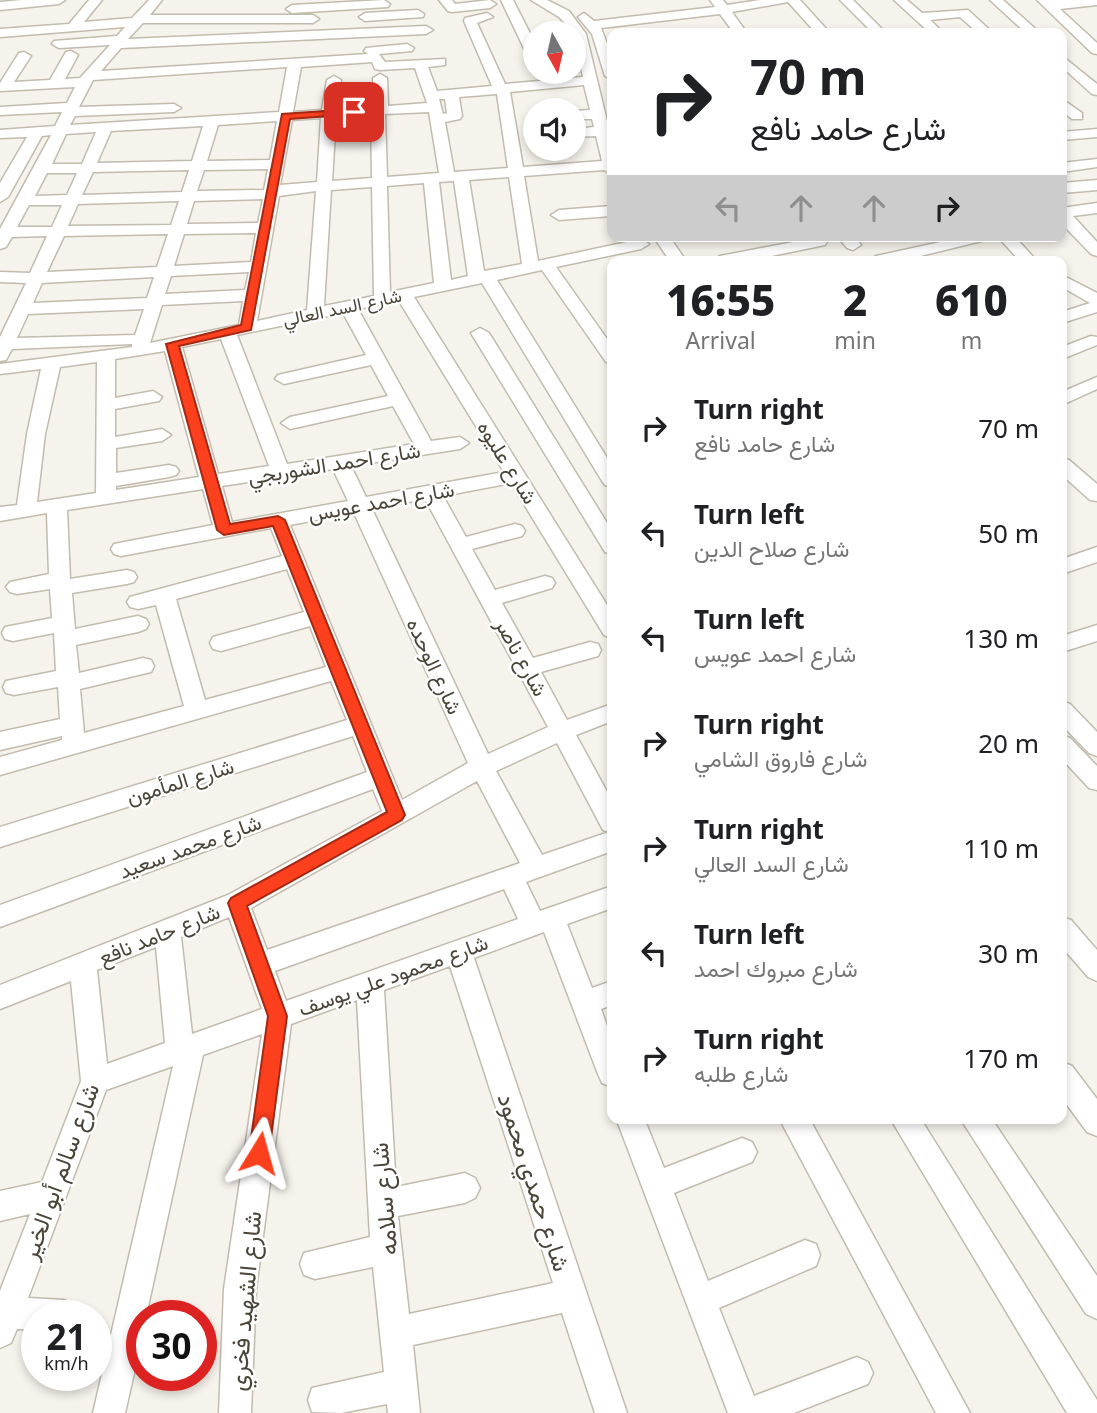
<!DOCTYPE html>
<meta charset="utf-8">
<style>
body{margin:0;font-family:"Noto Sans",Vazirmatn,sans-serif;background:#f2f2f2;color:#202124;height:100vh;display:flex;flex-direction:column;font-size:26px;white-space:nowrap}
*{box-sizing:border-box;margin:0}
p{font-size:23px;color:#757577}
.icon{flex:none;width:38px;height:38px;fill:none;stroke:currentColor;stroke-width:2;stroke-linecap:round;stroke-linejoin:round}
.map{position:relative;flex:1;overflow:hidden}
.side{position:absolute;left:607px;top:256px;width:460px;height:868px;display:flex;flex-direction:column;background:#fff;border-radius:14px;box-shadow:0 4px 10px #0003}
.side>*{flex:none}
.banner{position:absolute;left:607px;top:28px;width:460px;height:214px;border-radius:14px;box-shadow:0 4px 10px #0003;background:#fff;color:#202124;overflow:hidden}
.needle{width:46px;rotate:172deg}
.buttons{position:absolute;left:523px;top:21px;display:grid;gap:14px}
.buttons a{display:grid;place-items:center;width:63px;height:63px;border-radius:50%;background:#fff;box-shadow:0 4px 10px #0003;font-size:35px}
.speed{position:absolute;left:21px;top:1300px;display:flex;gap:14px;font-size:35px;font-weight:700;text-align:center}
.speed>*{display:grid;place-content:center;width:91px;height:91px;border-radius:50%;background:#fff;box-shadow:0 4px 10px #0003;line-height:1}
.speed small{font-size:18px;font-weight:400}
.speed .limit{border:10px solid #d22;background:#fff;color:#111}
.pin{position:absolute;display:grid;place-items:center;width:60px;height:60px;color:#fff;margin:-30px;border-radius:14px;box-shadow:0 4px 10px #0006}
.me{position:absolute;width:77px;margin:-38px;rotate:8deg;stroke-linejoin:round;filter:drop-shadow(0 0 5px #0008)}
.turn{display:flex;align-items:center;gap:24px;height:147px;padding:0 28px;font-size:32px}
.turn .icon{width:91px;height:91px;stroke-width:2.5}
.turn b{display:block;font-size:49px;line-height:60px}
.lanes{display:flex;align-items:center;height:66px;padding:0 28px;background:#0003;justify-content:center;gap:35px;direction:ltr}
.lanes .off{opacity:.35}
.eta{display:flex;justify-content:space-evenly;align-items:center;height:119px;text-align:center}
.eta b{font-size:42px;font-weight:800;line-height:49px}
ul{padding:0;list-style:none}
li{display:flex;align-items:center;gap:21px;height:105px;padding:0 28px}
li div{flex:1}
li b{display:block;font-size:26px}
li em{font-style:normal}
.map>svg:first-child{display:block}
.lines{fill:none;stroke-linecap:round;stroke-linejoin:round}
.minor-casing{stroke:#c2bbae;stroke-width:3}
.minor{fill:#fff;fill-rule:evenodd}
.route{fill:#fc3f1d;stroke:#a42913;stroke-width:2}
.labels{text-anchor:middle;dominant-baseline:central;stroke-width:5;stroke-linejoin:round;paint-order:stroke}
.far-street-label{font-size:18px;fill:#4b4439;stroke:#fff}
.street-label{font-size:21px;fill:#4b4439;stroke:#fff}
.near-street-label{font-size:24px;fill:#4b4439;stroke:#fff}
</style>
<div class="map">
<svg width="1097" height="1413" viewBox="0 0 1097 1413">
<rect width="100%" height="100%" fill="#f6f3ec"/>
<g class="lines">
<!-- minor casing -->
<g class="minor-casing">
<path id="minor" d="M22,0H65L59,4L0,10V2Z
M89,0H102L84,22L132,18L149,0H162L150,15H313L319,19L313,23H143L128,39L426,26L433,30L426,34L121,48L101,71L368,54L364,51L366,48L407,44L414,48L412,51L379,54L385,62L445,59V65L428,67L437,91L492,86L464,21L465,18L487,13L493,17L477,23L505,84L583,77L574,33L559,17L531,0H547L569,11L586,34L612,142V174L604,170L524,176L538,261L641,239L649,244L641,249L556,267L612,346V363L606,362L542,270L497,280L612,466V487L605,485L602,481L482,283L414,297L612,613V638L604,635L511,483L443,496L466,537L515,524L522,526L525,531L522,536L472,549L495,590L545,576L552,578L555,583L552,588L502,603L533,658L590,642L598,644L601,650L598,656L541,672L567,720L612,704V721L576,735L612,801V851L526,882L540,911L612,886V908L567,924L592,988L612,981V1005L601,1009L612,1040V1087L602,1083L598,1074L544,932L474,958L627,1413H595L562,1313L413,1345L420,1413H388L387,1404L341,1413L312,1412L308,1400L312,1388L384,1372L373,1267L315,1279L304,1275L300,1264L304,1253L370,1237L357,1000L291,1024L256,1289L251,1413H219L224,1289L262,1034L203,1055L146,1316H142V1338L125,1413H93L173,1066L106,1090L28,1298L64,1300L75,1305L80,1316H37V1330L17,1329L11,1343L0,1348V1291L30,1214L0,1221V1191L42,1182L81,1081L71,981L0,1009V985L228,895L382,811L373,789L0,927V905L367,772L353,736L0,847V827L347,720L331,681L0,775V757L62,740V736L0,750V732L60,719L58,687L14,695L6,693L3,687L6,681L56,671L54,633L13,641L5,639L2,633L5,627L52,618L50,589L17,594L10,592L6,587L10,582L49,574L47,513L0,521V507L17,505L27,434L41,369L0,374V364L132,347V344L12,349L6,360L0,361V337L26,283L0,282V272L30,273L47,236L12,237L6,247L0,249V229L51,135L42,136L8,197L0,202V183L27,137L0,138V130L55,126L62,112L0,115V107L67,103L75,87L0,91V83L19,53L24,52L31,56L14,82L50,80L66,52L71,51L78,55L65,79L80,78L110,45L59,48L52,44L54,41L117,36L125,27L0,37V29L69,24ZM372,62L375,69L380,70L415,68L427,103L388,106L387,78L380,74L373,78L374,107L337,109L341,80L334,76L327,80L322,110L293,112L301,67ZM287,67L279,112L70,125L75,116L174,112L181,108L174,104L79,107L93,80ZM584,85L590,110L574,111V119H592L594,127L574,129V137L596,136L602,161L523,167L510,92ZM497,94L508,168L454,172L445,122L460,119L462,116L459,97ZM439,99H445L447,113L443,114ZM429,112L439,173L387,177L385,114ZM371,115L372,178L332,181L336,117ZM321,118L317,182L280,185L292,120ZM277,121L270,160L207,161L218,125ZM203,126L192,161L97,163L111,131ZM96,132L82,164H52L66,134ZM268,169L264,190L197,191L204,170ZM189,170L182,192L82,195L93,172ZM47,173H77L67,195L35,196ZM509,177L522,264L484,271L469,180ZM454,181L468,276L451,280L439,182ZM424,183L434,283L390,292L387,186ZM372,187L374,296L324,306L331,190ZM316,191L307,310L257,321L279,196ZM263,199L258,223L187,224L194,201ZM179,201L171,225L68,226L78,204ZM29,205H62L52,227H17ZM256,233L251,262L174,266L184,234ZM168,234L157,267L47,272L64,236ZM249,272L245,290L165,294L171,276ZM154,277L147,298L33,303L42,283ZM243,301L239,325L150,343L162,305ZM399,301L504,472L366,497L351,466L460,449L469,443L460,437L431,441L358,309ZM144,309L135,335L17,338L28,314ZM343,313L366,355L278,375L275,379L284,384L371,365L388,396L290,417L281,423L290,429L393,406L414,444L287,464L237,335ZM221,339L269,466L218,474L182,347ZM165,351L199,477L116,490V486L169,477L176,475L179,471L176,467L169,465L116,473V448L162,441L171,435L162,429L115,437V409L159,401L162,397L153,391L115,398V359ZM97,362L96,493L37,502L45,434L60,367ZM333,469L348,501L232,522L222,486ZM203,489L213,525L114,544L111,549L114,554L121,556L271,528L282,556L130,597L127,602L130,607L138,609L156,605L184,706L84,733L80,689L151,672L154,666L151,660L143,658L79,673L76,645L138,632L146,629L149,624L146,619L138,616L75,629L72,593L127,584L134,582L137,577L134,572L127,570L70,579L67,510ZM425,499L548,727L488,754L372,509ZM354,513L468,763L402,800L290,525ZM287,569L304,612L213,637L210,643L213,649L221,651L310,626L326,667L205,700L176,599ZM557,743L603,830L609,832L542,855L496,771ZM477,781L520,863L267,950L251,908ZM504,889L518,919L286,1001L275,971ZM229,917L262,1009L192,1034L181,937ZM156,947L165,1043L107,1064L97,970ZM450,966L553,1283L409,1314L398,1216L465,1203L475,1198L480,1188L475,1178L465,1173L396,1187L384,990Z
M384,0L390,4L388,7L292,13L286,9L292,5Z
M439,0H452L455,4L490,0L496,4L490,8L452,12L448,11Z
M501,0H513L536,45V63L529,59Z
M710,0H723L727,5L760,0H800L830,33H816L788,2L732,12L747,33H734L720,14L601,28L612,57V80L605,76L592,34L578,17L584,13L594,21L715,7Z
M840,0H853L886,33H873Z
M894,0H907L922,13L968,10L993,33H978L960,17L930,20L944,33H930Z
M990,0H1003L1040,33H1026Z
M1037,0H1097V5L1060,9L1097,43V54L1092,53Z
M418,10L424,14L423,17L365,21L359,17L365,13Z
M1062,56L1097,84V95L1092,94L1062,67Z
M1062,99L1082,113V119H1072L1062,111Z
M535,114L536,122L530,121V115Z
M1097,129V137L1062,140V132Z
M1097,159V167L1062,172V163Z
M1097,180V190L1062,193V183Z
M1097,203V213L1073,216L1097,242V256L1091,254L1062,224V208Z
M612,206V216L559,220L551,215L559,210Z
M653,236H669L686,261H670Z
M837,236H854L861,245L853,250L847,248Z
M968,236H1014L1037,261H1020L998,237L900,261H868L876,256Z
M819,237L827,242L825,245L747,261H712L720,256Z
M1062,275L1097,293V312L1062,323V312L1090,303L1062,287Z
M480,328L489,333L612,531V554L605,552L471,333Z
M1091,336L1097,337V345L1062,359V347Z
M1097,377V389L1062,405V392Z
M1062,458L1069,460L1097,484V501L1090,500L1062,475Z
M1097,547V562L1062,574V559Z
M1097,625V641L1062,652V636Z
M1062,701L1070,704L1097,732V756L1089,753L1062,725Z
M1062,735L1070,738L1097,766V790L1089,788L1062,759Z
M1062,917L1071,920L1097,950V981L1088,977L1062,947Z
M1062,1062L1072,1066L1097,1099V1136L1087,1132L1062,1098Z
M616,1118H644L664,1168L742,1138L752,1142L757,1152L752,1162L674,1193L708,1281L805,1240L816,1244L820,1255L816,1266L719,1308L754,1396L857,1357L868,1362L873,1373L868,1384L794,1413H728Z
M779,1118H809L970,1413H936Z
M890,1118H920L1097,1400V1413H1067Z
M960,1118H991L1097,1276V1319L1086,1314Z"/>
</g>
<!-- minor -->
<use href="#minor" class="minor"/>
</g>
<!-- route -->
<path class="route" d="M354,109L359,112L357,114L290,119L251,330L179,346L230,524L278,516L285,520L405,815L402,820L247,906L287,1016L269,1153L266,1160L259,1162L252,1160L249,1153L268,1016L228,903L231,898L387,812L273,526L224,535L217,530L166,344L241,325L282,114Z"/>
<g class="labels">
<!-- far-street labels -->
<g class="far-street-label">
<text transform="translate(342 307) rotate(-12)">شارع السد العالي</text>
</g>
<!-- street labels -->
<g class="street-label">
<text transform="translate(508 462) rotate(58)">شارع عليوه</text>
<text transform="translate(334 463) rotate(-9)">شارع احمد الشوربجي</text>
<text transform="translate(381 501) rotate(-10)">شارع احمد عويس</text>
<text transform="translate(522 657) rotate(61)">شارع ناصر</text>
<text transform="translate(435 666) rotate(65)">شارع الوحده</text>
<text transform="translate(180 781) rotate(-17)">شارع المأمون</text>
<text transform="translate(190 846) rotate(-20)">شارع محمد سعيد</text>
<text transform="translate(159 934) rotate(-22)">شارع حامد نافع</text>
<text transform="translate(393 975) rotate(-20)">شارع محمود علي يوسف</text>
</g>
<!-- near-street labels -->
<g class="near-street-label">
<text transform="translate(59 1171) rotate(-70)">شارع سالم أبو الخير</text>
<text transform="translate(535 1182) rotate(72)">شارع حمدي محمود</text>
<text transform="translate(383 1199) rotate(-95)">شارع سلامه</text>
<text transform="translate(244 1301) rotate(-85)">شارع الشهيد فخري</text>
</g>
</g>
</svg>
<div class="buttons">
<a><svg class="needle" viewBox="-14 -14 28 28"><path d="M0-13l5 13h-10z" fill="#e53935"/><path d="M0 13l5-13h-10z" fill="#757577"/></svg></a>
<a><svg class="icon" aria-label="sound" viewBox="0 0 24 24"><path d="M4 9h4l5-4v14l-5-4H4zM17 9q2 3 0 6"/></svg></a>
</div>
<div class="speed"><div>21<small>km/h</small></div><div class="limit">30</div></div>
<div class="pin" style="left:354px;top:112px;background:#d93025"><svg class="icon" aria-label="arrive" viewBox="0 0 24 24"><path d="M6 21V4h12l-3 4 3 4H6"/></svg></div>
<svg class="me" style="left:259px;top:1153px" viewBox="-20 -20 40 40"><path d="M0-17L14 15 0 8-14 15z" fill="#fc3f1d" stroke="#fff" stroke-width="4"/></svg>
<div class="banner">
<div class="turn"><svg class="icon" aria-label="right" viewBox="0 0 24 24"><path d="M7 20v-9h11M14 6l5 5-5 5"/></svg><div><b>70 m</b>شارع حامد نافع</div></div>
<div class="lanes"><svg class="icon off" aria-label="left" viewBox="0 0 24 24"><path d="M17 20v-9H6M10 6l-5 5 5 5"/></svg><svg class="icon off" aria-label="ahead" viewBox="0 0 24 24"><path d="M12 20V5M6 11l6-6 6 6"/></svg><svg class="icon off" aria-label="ahead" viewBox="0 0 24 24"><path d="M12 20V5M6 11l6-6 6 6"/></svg><svg class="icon" aria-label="right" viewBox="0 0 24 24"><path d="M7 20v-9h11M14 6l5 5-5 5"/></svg></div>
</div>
<section class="side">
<div class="eta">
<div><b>16:55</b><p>Arrival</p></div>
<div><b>2</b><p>min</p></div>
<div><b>610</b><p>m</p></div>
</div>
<ul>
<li><svg class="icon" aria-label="right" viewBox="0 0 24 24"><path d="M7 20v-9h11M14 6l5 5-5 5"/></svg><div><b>Turn right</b><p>شارع حامد نافع</p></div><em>70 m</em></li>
<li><svg class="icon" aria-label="left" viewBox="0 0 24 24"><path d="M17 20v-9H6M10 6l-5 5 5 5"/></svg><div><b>Turn left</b><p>شارع صلاح الدين</p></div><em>50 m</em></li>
<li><svg class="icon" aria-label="left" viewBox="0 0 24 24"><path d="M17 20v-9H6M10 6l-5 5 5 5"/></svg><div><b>Turn left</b><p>شارع احمد عويس</p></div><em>130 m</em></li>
<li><svg class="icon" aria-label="right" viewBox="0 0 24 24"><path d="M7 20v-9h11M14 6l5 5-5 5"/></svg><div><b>Turn right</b><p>شارع فاروق الشامي</p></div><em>20 m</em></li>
<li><svg class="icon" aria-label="right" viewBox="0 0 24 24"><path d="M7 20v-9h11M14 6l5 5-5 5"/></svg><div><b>Turn right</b><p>شارع السد العالي</p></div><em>110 m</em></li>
<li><svg class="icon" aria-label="left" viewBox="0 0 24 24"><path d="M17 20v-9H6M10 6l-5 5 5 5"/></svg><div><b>Turn left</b><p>شارع مبروك احمد</p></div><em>30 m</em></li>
<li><svg class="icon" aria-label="right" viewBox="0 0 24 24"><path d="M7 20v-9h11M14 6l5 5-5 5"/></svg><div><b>Turn right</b><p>شارع طلبه</p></div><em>170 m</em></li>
</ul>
</section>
</div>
